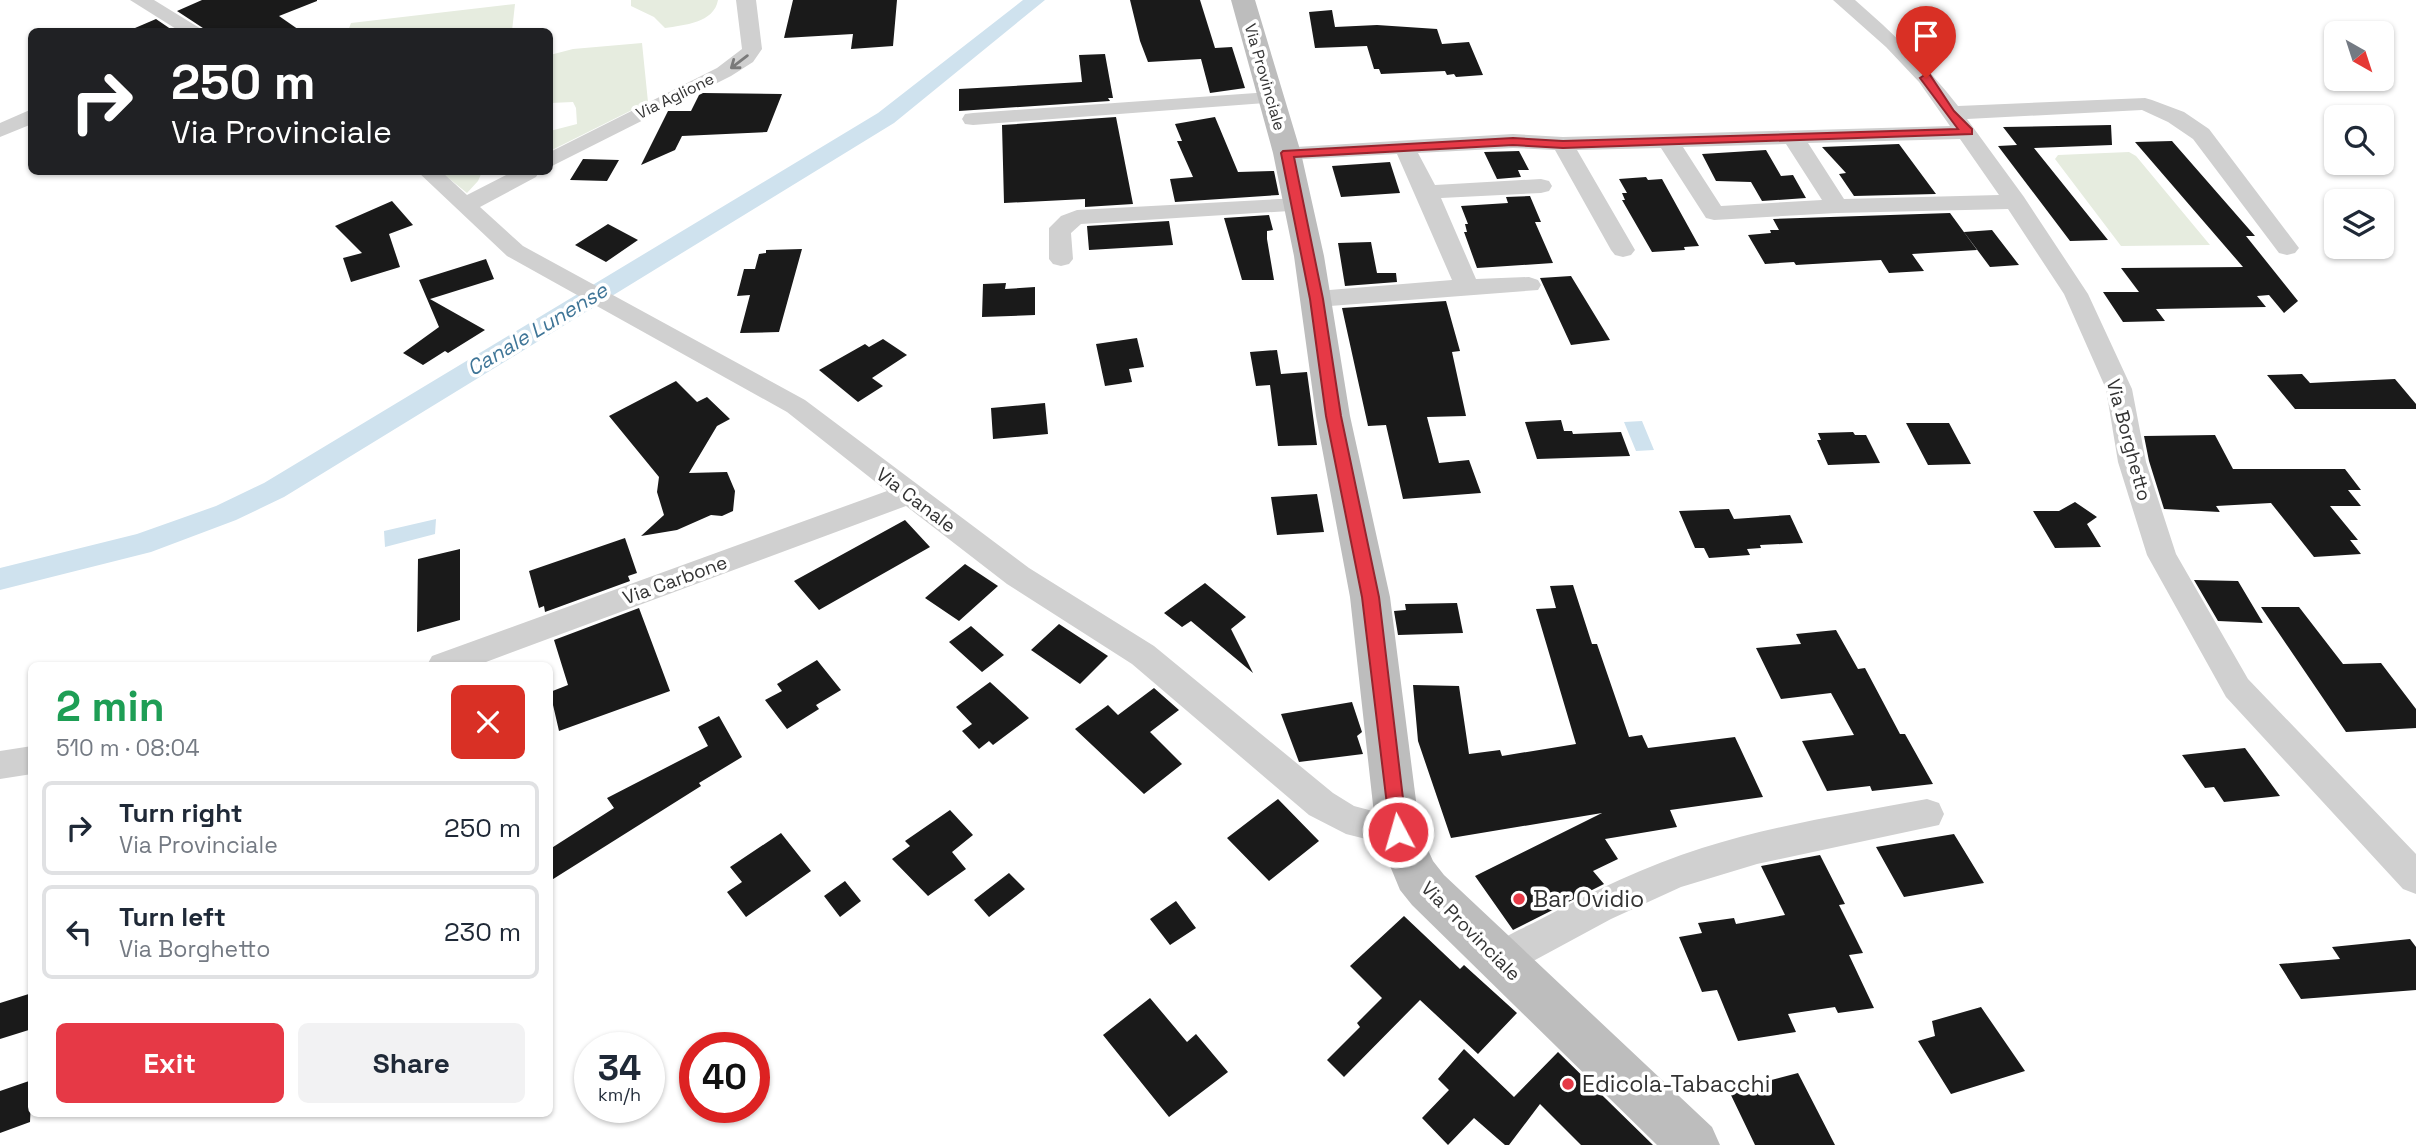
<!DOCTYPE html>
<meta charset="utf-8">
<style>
body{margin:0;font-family:"Space Grotesk",sans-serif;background:#f2f2f3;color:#1f2937;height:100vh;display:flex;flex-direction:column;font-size:26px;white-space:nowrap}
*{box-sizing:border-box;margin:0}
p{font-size:23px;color:#747a83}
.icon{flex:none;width:38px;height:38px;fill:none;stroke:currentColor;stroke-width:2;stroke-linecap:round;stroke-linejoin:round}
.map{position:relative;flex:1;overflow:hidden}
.drawer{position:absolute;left:28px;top:662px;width:525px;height:455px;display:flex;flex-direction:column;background:#fff;border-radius:10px;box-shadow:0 2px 5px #0004}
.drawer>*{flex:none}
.banner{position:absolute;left:28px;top:28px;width:525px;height:147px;border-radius:10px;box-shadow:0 2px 5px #0004;background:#202124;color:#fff;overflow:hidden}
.needle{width:46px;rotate:141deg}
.buttons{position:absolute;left:2324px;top:21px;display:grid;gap:14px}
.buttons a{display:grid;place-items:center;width:70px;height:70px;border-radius:10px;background:#fff;box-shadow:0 2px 5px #0004;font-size:35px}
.speed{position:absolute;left:574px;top:1032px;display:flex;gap:14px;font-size:35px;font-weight:700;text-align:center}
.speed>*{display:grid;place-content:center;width:91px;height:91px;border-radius:50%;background:#fff;box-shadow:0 2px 5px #0004;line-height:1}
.speed small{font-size:18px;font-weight:400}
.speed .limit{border:10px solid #d22;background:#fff;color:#111}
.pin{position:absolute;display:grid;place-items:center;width:60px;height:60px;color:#fff;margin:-72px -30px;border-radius:50% 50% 50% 0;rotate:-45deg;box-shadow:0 0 7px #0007}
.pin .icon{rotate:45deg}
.me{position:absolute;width:77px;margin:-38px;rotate:354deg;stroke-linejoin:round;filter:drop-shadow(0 0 5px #0008)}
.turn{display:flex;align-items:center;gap:24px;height:147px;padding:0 28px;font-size:32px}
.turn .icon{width:91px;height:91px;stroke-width:2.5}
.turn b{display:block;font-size:49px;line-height:60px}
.round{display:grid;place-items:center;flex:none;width:74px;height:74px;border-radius:10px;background:#f2f2f3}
.overview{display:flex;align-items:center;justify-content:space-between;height:119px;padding:0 28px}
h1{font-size:42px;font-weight:700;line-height:52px;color:#1e9e55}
.primary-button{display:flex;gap:14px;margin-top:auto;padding:14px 28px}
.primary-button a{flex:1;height:80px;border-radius:10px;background:#e63946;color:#fff;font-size:28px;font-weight:700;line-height:80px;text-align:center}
.primary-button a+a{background:#f2f2f3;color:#1f2937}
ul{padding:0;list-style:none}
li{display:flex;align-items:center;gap:21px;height:94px;margin:0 14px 10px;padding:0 14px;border:4px solid #e0e1e3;border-radius:10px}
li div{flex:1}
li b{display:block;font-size:26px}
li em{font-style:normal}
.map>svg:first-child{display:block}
.green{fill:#e6ecdf}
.water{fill:#cfe2ee}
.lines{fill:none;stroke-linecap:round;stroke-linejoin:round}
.canal{fill:#cfe2ee;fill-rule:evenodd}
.building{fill:#1a1a1a}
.street{fill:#d0d0d0;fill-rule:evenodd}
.secondary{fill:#bdbdbd;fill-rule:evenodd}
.oneway{stroke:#7a7a7a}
.route{fill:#e63946;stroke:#96252e;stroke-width:2}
.poi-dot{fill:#e63946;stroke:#fff;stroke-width:2.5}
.labels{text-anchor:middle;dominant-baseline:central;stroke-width:7;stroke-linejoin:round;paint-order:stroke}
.far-street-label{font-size:16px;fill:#333;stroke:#fff}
.street-label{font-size:19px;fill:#333;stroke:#fff}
.water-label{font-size:21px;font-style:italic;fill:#3f7597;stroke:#fff}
.near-poi-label{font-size:23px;fill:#333;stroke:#fff;text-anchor:start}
</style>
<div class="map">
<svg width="2416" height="1145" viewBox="0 0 2416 1145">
<rect width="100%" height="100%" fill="#fff"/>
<!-- green -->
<path class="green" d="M631,0H718C714,23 684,25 665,28L654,17L631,6Z
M515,4L512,31H348L351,23Z
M642,43L648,102L550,151V131L577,124L576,108L573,102L550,103V55L573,49Z
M2129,152L2136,156L2210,245L2121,246L2055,159L2058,155Z
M441,172H482L478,181L467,193Z"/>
<!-- water -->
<path class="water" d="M1642,421L1654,450L1636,451L1624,422Z
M436,519L435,534L385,547L384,531Z"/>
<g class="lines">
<!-- canal -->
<path class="canal" d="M1023,0H1045L894,123L284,497L236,520L151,552L0,590V568L137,534L216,506L264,483L878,113Z"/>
</g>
<!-- building -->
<path class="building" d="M202,0H317V1L279,16L302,32H209L177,11Z
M793,0H897L893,46L851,49L853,34L784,38Z
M1130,0H1200L1215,48L1232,47L1245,88L1210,93L1201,59L1148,62L1140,41Z
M1332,10L1335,27L1377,25L1437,29L1442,44L1469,42L1483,75L1456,77L1454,74L1447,75L1445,71L1381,74L1379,69H1374L1367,46L1315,48L1309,12Z
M156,19L175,32H128V31Z
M1105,54L1113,98H1108L1110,101L959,111V89L1082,82L1079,55Z
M703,93L782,94L767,132L682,136L675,150L641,165L668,111H691L699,95Z
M1116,117L1133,204L1085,207V199L1004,203L1002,125Z
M1215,117L1238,172L1274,171L1279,195L1175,202L1170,179L1193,177L1177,141H1182L1175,124Z
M2111,125L2112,145L2034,148L2108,240L2070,241L1998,146L2017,145L2003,127Z
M2172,141L2255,236H2246L2298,301L2284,313L2269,295L2257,296L2266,307L2156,309L2165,321L2123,322L2103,292H2139L2121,268L2243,267L2135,142Z
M1899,144L1936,194L1854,196L1839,174L1846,173L1822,147Z
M1766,150L1781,176L1793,175L1806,198L1762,201L1751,182L1716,181L1702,154Z
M1519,151L1529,170H1518L1521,177L1497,179L1484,152Z
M583,159L619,160L607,181L570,180Z
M1390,162L1400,193L1341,197L1332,166Z
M1646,177L1648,180L1662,179L1699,246L1684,247L1685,250L1652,252L1622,200H1625L1622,193H1627L1619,179Z
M1530,196L1541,222H1535L1553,263L1477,268L1464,232H1467L1465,224H1468L1461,206L1508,203L1506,197Z
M392,201L413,225L389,234L400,267L351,282L343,258L362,253L335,226Z
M1950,213L1977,250L1912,254L1924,271L1889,273L1881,260L1796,265L1794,262L1765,264L1748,235L1771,233L1770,230H1779L1773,219Z
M1269,215L1273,230L1267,231V239L1274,280H1242L1224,218Z
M1169,221L1173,245L1089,250L1087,226Z
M608,224L638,240L606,262L575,245Z
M1992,230L2019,265L1990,267L1964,232Z
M1371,242L1377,273H1396L1397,282L1345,286L1338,243Z
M802,249L779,332L740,333L750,295L737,296L744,269H755L759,254L766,253V250Z
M486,259L494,279L430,299L485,330L448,353L445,351L423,365L403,353L439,327L419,280Z
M1571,276L1610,340L1571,345L1540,278Z
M1006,283L1005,289L1035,287V315L982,317L983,284Z
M1446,301L1460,351L1452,352L1466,416L1427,417L1439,463L1469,460L1481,493L1403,499L1386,425L1368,426L1342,308Z
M1137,338L1144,367L1129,369L1132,382L1105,386L1096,344Z
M883,339L907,355L872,378L883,386L858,402L819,370L865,344L869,347Z
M1277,350L1281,374L1307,372L1317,445L1278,446L1270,385L1256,386L1250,352Z
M2302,374L2310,383L2395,379L2416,404V409H2295L2267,375Z
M676,381L697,402L707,397L730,419L717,426L689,473L727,472L735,491L733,511L722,516L711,515L677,530L641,536L664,515L657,492L659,477L609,416Z
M1045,403L1048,434L993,439L991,408Z
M1561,420L1564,431H1572L1573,434L1621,432L1630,456L1537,459L1525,422Z
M1906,423H1949L1971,464L1928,465Z
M1853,432L1855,435H1866L1880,463L1828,465L1817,440H1821L1818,433Z
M2215,435L2233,469H2345L2361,490H2348L2361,506H2330L2358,540H2350L2361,554L2314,557L2271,503L2216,506L2220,512L2164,509L2149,461L2144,436Z
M1317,494L1324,532L1277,535L1271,497Z
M2075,502L2097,517L2087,524L2101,547L2055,548L2033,511H2059Z
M1729,509L1734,519L1790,515L1803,543L1760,545L1761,548L1747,549L1750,555L1709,558L1704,548H1695L1679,511Z
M905,520L930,547L819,610L794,581Z
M625,538L637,573L628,576L630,581L545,612L544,606L539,608L529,571Z
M460,549V620L417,632L418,559Z
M965,564L998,586L959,621L925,598Z
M2194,580L2238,581L2263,623L2218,621Z
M1205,583L1246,617L1231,629L1253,673L1191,621L1182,627L1164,613Z
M1573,585L1592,644H1597L1629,737L1642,735L1648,748L1735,737L1763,797L1670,810L1677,827L1605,839L1618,859L1593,871L1604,884L1513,930L1475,876L1602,813L1451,838L1418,741L1413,685L1459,686L1469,754L1500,750L1502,756L1576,744L1536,609L1556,608L1550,586Z
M1457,603L1463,633L1398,635L1394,611L1406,610L1405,604Z
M2261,607H2299L2343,664L2381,663L2416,709V728L2346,732Z
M639,608L670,691L559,731L550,692L568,685L554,640Z
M1059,624L1108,656L1080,684L1031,650Z
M971,626L1004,655L982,672L949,642Z
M1836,630L1858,669L1865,668L1900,734H1905L1933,784L1872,791L1870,786L1827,791L1802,741L1854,735L1831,693L1781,699L1756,648L1801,644L1796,634Z
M817,660L841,690L816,705L819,709L787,729L765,700L782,691L777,684Z
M990,682L1029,718L993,745L989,741L979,749L962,731L972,724L956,707Z
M1154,688L1179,710L1150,732L1182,764L1144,794L1075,729L1108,705L1118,715Z
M1352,702L1362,732L1357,736L1363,754L1299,762L1281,714Z
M719,716L742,757L699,783L701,786L550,881V849L614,808L607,798L708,746L698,727Z
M2245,748L2280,796L2224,802L2214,787L2205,788L2182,755Z
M1278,799L1319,841L1269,881L1227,838Z
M950,810L973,835L952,852L966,869L928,896L892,859L910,846L905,841Z
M781,833L811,871L746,917L727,892L742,882L730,867Z
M1954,834L1984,883L1904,897L1876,847Z
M1820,855L1845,904L1839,905L1863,953L1849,955L1874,1008L1838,1013L1835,1007L1788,1014L1796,1032L1738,1041L1717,990L1702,992L1679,937L1702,933L1698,923L1734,918L1736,924L1785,915L1761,866Z
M1009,873L1025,889L989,917L974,900Z
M845,881L861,901L840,917L824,896Z
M1176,901L1196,928L1170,945L1150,919Z
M1404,916L1460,969L1464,965L1517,1013L1478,1054L1420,1000L1344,1077L1327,1060L1360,1027L1357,1023L1382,998L1350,966Z
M2410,939L2416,947V990L2301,999L2279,964L2340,959L2332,947Z
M32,993V1029L0,1039V1003Z
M1150,998L1187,1042L1196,1034L1228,1072L1169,1117L1103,1035Z
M1981,1007L2025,1071L1951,1094L1918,1041L1935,1036L1932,1021Z
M1464,1049L1514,1097L1558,1052L1653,1145H1581L1540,1104L1509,1145H1505L1474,1118L1448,1145L1422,1118L1449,1090L1438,1079Z
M1798,1073L1835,1145H1755L1729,1091Z
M32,1080L30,1122L0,1133V1091Z"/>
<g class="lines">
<!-- street -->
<path class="street" d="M130,0H154L206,32H181Z
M736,0H756L762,49L753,62L731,76L550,167V152L717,68L742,49Z
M1833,0H1855C1893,33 1927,66 1958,106L2145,98L2152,100L2184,112L2209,129L2299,248L2295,253L2287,255L2279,253L2193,139L2168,122L2142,110L1967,119L2024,197L2088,294L2132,389L2146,462L2176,554L2248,679L2416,854V894L2403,889L2226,697L2147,555L2118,462L2106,389L2064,294L2008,209L1837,213L1714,220L1706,218L1661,148L1577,150L1635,250L1631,255L1623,257L1615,255L1611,250L1555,150L1513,148L1418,153L1435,185L1541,179L1549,181L1552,186L1549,191L1541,193L1441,198L1476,279L1529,277L1538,280L1541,285L1538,290L1317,307L1308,305L1305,299L1308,293L1317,291L1452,280L1397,154L1287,160L1279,158L1276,153L1279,148L1513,134L1563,137L1950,126L1919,82L1886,47ZM1960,139L1999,195L1844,199L1808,143ZM1786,144L1822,200L1721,206L1683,147Z
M1270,92L1277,94L1280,98L1277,102L973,125L965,124L962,119L965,114L973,113Z
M32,109V124L0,137V123Z
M418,172H442L467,195L512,172H539L536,177L480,207L523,246L805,400L1029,568L1154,646L1333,793L1354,806L1410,821L1415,832L1410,843L1398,847L1346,834L1309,815L1132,664L1007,584L906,506L478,665H427L432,656L887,491L787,412L507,256Z
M1298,198L1306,200L1309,205L1306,210L1081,224L1071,233L1073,259L1069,264L1061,266L1053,264L1049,259V228L1061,216L1077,210Z
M32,746V774L0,779V751Z
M1927,799L1939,803L1944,814L1939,825L1757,864L1681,887L1611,919L1500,979L1487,973L1482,961C1491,940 1520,930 1541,919C1593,891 1646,866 1702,848C1775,825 1852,813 1927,799Z"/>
<!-- secondary -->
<path class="secondary" d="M1231,0H1255L1301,153L1324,256L1350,416L1390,597L1420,832L1433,861L1444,875L1712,1127L1720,1145H1657L1412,905L1400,890L1376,832L1350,597L1316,416L1294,256L1273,153Z"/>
</g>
<!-- one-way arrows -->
<defs><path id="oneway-shaft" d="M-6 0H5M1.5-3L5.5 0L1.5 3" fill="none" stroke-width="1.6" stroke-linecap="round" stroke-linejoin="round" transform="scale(1.75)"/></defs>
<use class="oneway" href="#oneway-shaft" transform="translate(739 62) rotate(143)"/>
<!-- route -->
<path class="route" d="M1926,74L1930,75L1954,111L1972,129V134L1563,148L1513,145L1294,157L1323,299L1341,416L1379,597L1407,832L1404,838L1398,841L1391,838L1362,597L1326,416L1310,299L1281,153L1283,151L1513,138L1563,141L1958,129L1920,78Z"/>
<!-- markers -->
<g class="poi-dot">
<circle cx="1519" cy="899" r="7"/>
<circle cx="1568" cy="1084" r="7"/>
</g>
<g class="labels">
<!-- far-street labels -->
<g class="far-street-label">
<text transform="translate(1265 77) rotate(74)">Via Provinciale</text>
<text transform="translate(675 96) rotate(-26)">Via Aglione</text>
</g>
<!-- street labels -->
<g class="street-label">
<text transform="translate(2129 440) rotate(75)">Via Borghetto</text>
<text transform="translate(916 500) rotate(37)">Via Canale</text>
<text transform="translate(675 580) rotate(-20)">Via Carbone</text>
<text transform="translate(1471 931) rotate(45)">Via Provinciale</text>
</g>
<!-- water labels -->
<g class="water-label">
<text transform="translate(537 329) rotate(-31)">Canale Lunense</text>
</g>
<!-- near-poi labels -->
<g class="near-poi-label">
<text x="1533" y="899">Bar Ovidio</text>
<text x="1582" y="1084">Edicola-Tabacchi</text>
</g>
</g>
</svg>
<div class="buttons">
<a><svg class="needle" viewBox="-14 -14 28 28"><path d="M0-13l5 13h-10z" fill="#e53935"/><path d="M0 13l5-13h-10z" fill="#747a83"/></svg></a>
<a><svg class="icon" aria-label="search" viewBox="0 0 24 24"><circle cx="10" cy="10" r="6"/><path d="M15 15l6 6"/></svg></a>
<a><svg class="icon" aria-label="layers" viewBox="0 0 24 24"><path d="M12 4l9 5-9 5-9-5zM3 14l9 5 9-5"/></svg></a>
</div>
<div class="speed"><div>34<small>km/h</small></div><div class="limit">40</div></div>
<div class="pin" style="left:1926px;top:78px;background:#d93025"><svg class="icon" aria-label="arrive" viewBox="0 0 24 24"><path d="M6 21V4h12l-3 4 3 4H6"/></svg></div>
<svg class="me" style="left:1398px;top:832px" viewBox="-20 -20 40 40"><circle r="17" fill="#e63946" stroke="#fff" stroke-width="3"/><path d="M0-11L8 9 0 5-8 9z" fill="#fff"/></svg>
<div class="banner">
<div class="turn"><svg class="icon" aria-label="right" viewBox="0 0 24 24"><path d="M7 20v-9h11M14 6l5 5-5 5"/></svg><div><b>250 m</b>Via Provinciale</div></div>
</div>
<section class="drawer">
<div class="overview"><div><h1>2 min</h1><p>510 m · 08:04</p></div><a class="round" style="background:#d93025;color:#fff"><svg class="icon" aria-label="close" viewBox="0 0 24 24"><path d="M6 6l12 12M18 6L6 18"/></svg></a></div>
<ul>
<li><svg class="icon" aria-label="right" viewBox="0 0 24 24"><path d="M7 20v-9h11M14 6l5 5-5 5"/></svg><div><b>Turn right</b><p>Via Provinciale</p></div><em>250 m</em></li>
<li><svg class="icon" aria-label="left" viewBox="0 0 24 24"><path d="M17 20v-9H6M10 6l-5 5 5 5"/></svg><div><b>Turn left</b><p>Via Borghetto</p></div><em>230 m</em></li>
</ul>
<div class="primary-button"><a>Exit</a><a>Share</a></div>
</section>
</div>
